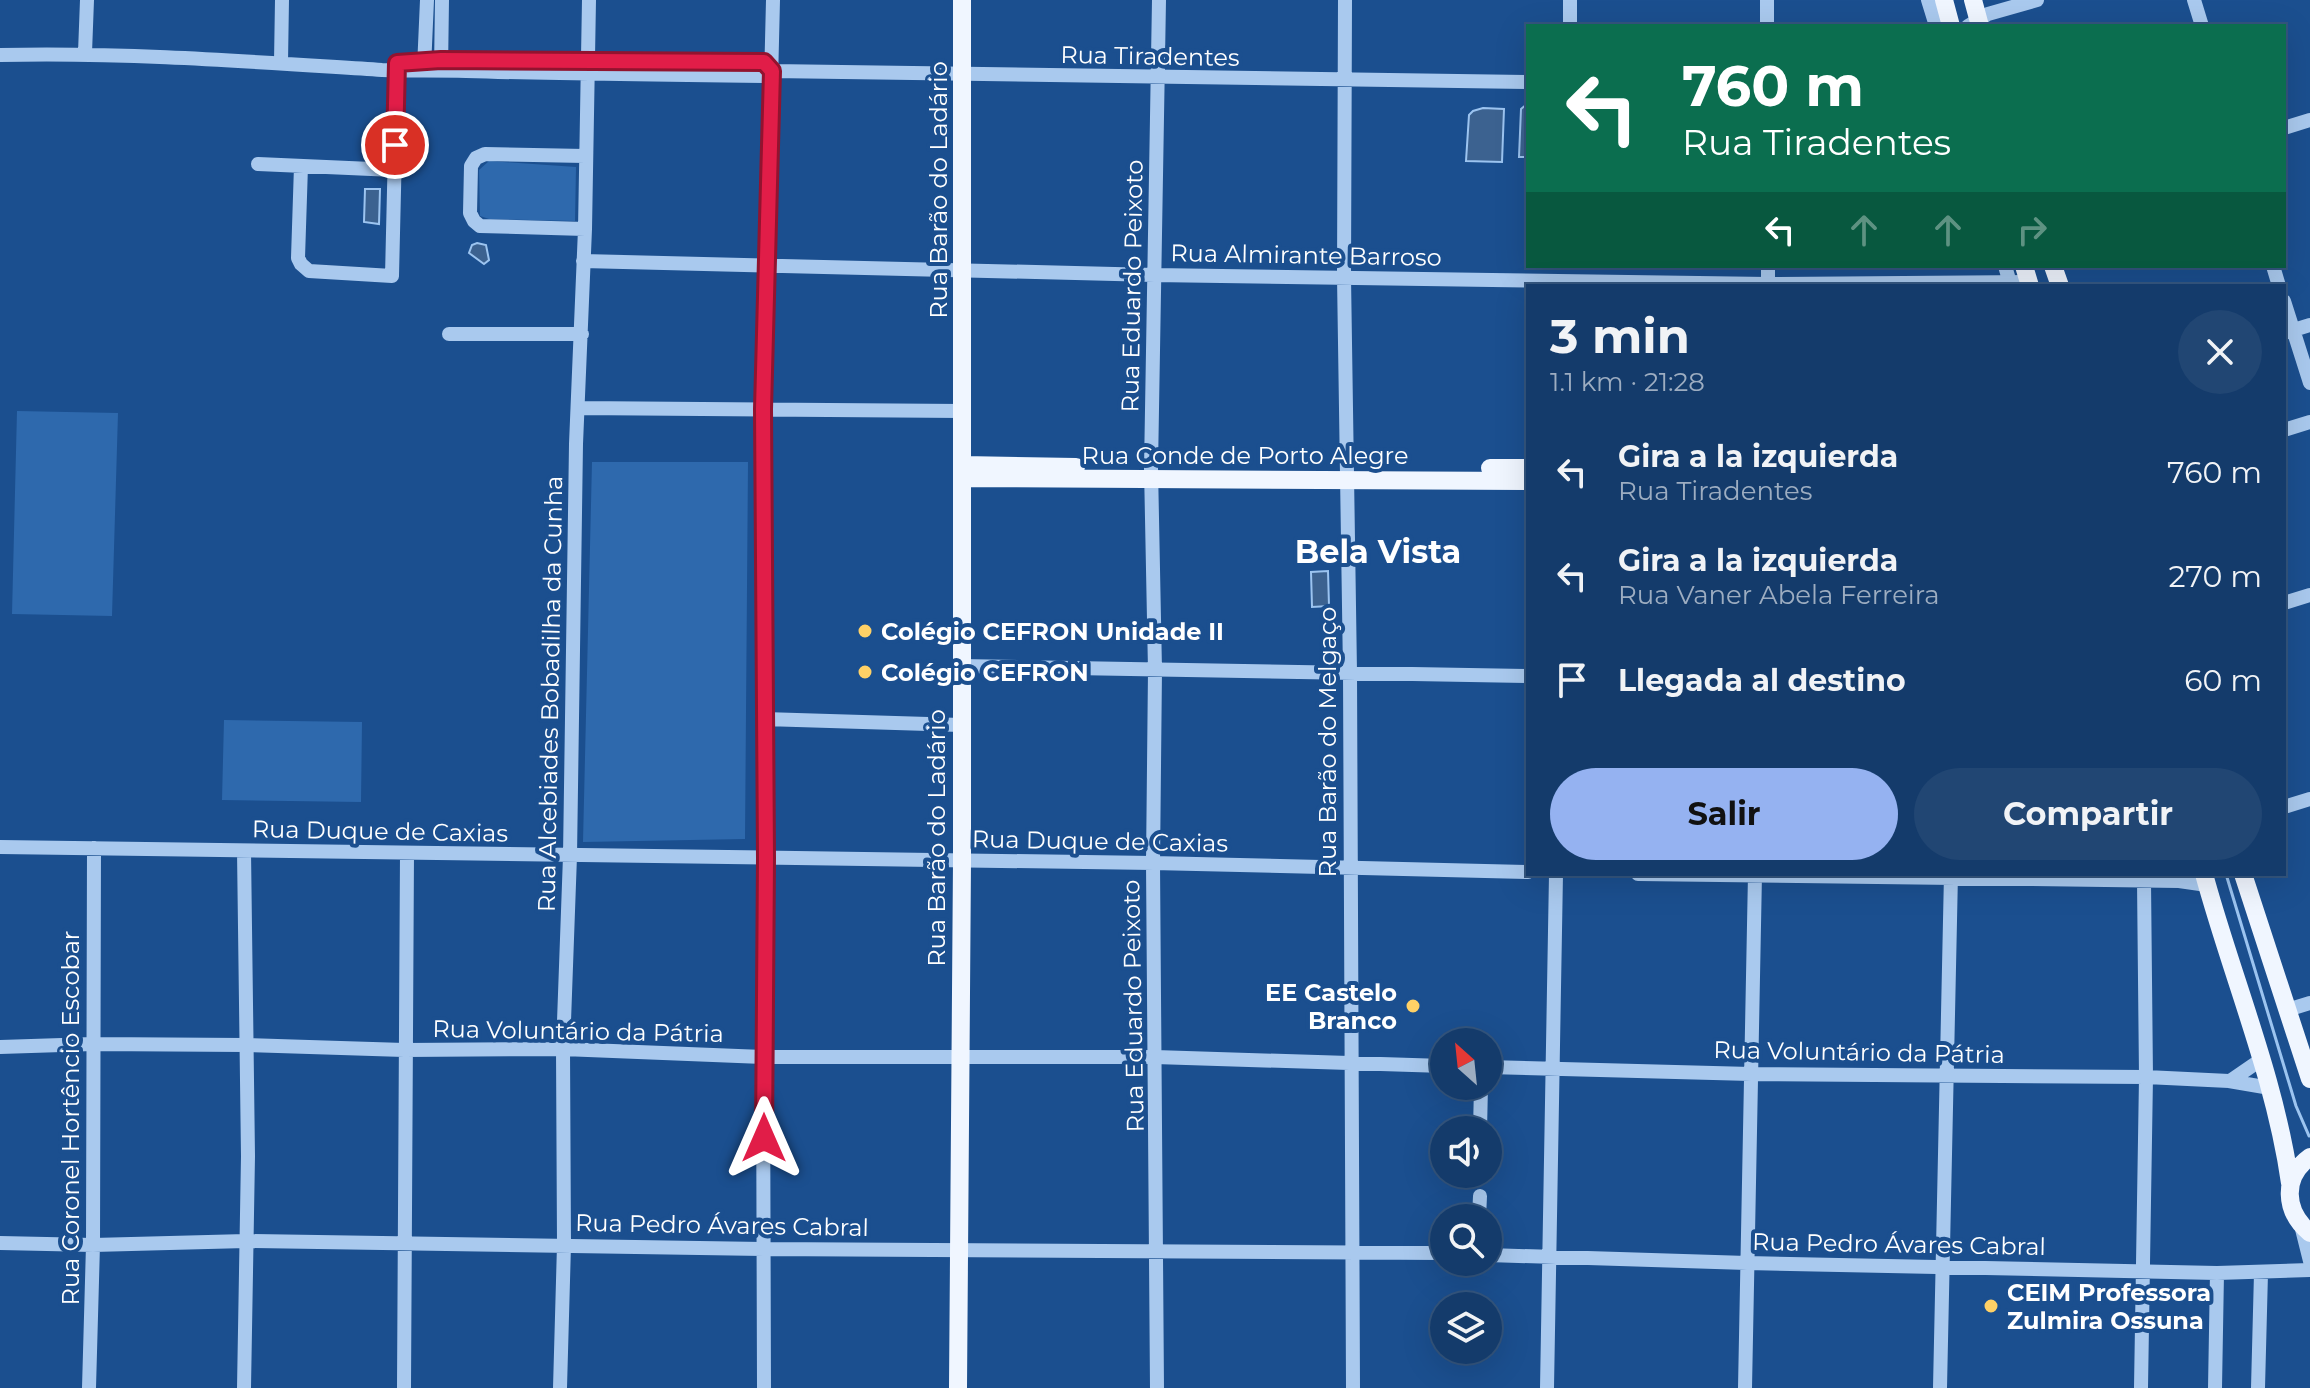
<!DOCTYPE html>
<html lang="es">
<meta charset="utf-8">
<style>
body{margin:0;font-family:Montserrat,sans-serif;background:#214673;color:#f1f3f6;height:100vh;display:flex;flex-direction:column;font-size:30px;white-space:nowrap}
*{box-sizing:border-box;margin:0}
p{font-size:26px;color:#9dadc1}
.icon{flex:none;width:44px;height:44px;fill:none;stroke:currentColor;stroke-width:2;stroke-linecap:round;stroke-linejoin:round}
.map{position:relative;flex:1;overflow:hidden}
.sheet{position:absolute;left:1526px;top:284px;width:760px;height:592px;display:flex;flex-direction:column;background:#143b6b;border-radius:0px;box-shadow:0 8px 32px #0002,0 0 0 2px #33557e}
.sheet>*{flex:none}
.top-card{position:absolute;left:1526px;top:24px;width:760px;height:244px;border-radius:0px;box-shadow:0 8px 32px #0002,0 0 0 2px #33557e;background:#0b6e4f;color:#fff;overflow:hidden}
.needle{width:52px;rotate:333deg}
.fabs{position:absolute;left:1430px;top:1028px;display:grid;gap:16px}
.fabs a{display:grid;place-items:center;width:72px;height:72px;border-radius:50%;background:#143b6b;box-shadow:0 8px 32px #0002,0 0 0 2px #33557e;font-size:40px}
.pin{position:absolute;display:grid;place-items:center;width:68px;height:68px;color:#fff;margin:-34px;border:4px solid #fff;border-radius:50%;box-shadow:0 2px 8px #0007}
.me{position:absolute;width:88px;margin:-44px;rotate:0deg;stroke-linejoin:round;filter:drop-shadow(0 0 6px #0008)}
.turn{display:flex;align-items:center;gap:28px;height:168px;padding:0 24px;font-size:36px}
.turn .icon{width:104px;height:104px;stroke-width:2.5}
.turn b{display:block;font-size:56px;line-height:68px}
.lanes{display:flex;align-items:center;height:76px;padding:0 24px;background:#0003;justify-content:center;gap:40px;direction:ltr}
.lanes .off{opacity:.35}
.round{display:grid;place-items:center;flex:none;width:84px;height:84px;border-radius:42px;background:#214673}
.headline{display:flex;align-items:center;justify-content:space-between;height:136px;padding:0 24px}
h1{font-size:48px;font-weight:700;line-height:60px}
.button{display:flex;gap:16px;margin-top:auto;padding:16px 24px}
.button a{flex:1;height:92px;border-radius:48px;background:#95b2f1;color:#111;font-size:32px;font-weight:700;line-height:92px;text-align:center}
.button a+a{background:#214673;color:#f1f3f6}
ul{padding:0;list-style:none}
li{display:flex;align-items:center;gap:24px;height:104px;padding:0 24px}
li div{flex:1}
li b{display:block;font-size:30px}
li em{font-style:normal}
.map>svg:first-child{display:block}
.green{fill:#2e69ad}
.water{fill:#3c6290;stroke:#9cc4f0;stroke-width:2}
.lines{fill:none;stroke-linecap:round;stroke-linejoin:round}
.stream{stroke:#9cc4f0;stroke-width:3}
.minor{stroke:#a9c9ee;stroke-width:14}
.major{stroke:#f0f6ff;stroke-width:18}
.route-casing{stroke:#92132f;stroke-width:20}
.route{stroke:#e11d48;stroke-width:14}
.poi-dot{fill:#ffd166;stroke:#1b4f8f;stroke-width:3}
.labels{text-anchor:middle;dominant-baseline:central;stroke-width:8;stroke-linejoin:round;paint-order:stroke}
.street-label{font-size:24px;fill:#fff;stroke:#1b4f8f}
.poi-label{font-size:24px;font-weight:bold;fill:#fff;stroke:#1b4f8f;text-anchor:start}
.district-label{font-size:32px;font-weight:bold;fill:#fff;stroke:#1b4f8f}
</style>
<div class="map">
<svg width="2310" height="1388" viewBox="0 0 2310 1388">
<rect width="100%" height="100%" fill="#1b4f8f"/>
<!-- green -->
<path class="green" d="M489,161L576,167L575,221L489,219L480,216L479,170Z
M17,411L118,413L112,616L12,614Z
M592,462H748L745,839L583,842Z
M224,720L362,722L361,802L222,800Z"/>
<!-- water -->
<path class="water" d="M1528,103V157H1519L1521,109Z
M1483,108L1504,109L1502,162L1466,161L1469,115L1473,111Z
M365,189H380L379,224L364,222Z
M477,243L486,245L489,260L484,264L469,253L472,245Z
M1328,571L1329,606L1312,607L1311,572Z"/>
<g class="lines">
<!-- stream -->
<path class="stream" d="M2226,874L2296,1106L2309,1136"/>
<!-- minor -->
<path class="minor" d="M1345,0L1344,277L1350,672L1353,1388
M1928,0L1936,26
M2194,0L2202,26
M1570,26V0
M1767,26V0
M1968,26L1988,14L2037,0
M85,53L87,0
M0,55C127,52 255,62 382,70C410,71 438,70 466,71C565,74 664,75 764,76L772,71L1528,82
M428,61L764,62L772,71
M281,62L282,0
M424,68L427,0
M441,70L442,0
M2284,128L2310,120
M258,164L394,170
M301,166L298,258L301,264L309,271L392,276L397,63
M585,229L480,226L474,221L470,213L471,166L476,158L485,154L585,156
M583,261L1154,275L1768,284L2029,282
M1768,266V286
M2005,266L2010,283
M2273,266L2279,286
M2284,301L2310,383
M2284,333L2310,325
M449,334H582
M578,408L962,411
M2284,430L2310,422
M2284,603L2310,595
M961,666L1528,676
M764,719L961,725
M2284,807L2310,799
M0,847L1153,863L1528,872
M1638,874L2179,881L2207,885
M2287,1010L2310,1003
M0,1047L93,1044L245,1045L404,1050L563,1049L763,1057H1155L1444,1066
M1488,1067L1751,1074L2146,1077L2229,1081L2270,1088
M2230,1081L2262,1059
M1480,1130L1481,1086
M1479,1218L1480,1196
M2301,1225L2310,1261
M0,1243L93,1245L246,1241L763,1249L1444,1253
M1488,1255L1747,1263L2217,1273L2310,1270
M89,1388L93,1245L94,848
M244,1388L248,1156L244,851
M404,1388L407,853
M560,1388L564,1245L563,1049L570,856L576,444L585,229L589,0
M764,1388L763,1057L766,858L763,409L773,0
M1157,1388L1153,863L1155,670L1151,468L1159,0
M1547,1388L1556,874
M1745,1388L1755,874
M1940,1388L1951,874
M2141,1388L2146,1077L2144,881
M2215,1388L2217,1273
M2258,1388L2261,1273"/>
<!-- major -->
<path class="major" d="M1944,0L1951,26
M1973,0L1980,26
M2024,266L2030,286
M2053,266L2060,286
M963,465L1076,467
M1490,468H1528
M963,478L1528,481
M2204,874C2232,977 2275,1077 2290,1183
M2243,874L2310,1079
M2310,1157C2282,1177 2284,1211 2310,1233
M958,1388L962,861V0"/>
</g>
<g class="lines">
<!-- route casing -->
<g class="route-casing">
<path id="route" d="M395,145L397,63L441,60L764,62L772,71L763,409L766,858L764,1138"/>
</g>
<!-- route -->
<use href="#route" class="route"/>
</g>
<!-- markers -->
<g class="poi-dot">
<circle cx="865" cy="631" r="8"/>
<circle cx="865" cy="672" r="8"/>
<circle cx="1413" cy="1006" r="8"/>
<circle cx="1991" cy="1306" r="8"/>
</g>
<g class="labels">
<!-- street labels -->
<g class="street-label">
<text transform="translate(1150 56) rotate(1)">Rua Tiradentes</text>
<text transform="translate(938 190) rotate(-90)">Rua Barão do Ladário</text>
<text transform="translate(1306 255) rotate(1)">Rua Almirante Barroso</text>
<text transform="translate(1132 286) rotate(-89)">Rua Eduardo Peixoto</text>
<text x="1245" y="455">Rua Conde de Porto Alegre</text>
<text transform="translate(550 694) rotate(-89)">Rua Alcebiades Bobadilha da Cunha</text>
<text transform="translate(1327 742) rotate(-90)">Rua Barão do Melgaço</text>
<text transform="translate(380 831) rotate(1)">Rua Duque de Caxias</text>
<text transform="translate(936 838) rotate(-90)">Rua Barão do Ladário</text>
<text transform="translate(1100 841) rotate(1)">Rua Duque de Caxias</text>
<text transform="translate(1133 1006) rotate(-91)">Rua Eduardo Peixoto</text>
<text transform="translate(578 1031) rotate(1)">Rua Voluntário da Pátria</text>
<text transform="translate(1859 1052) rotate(1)">Rua Voluntário da Pátria</text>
<text transform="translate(70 1118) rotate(-90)">Rua Coronel Hortêncio Escobar</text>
<text transform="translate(722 1225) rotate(1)">Rua Pedro Ávares Cabral</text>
<text transform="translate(1899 1244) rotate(1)">Rua Pedro Ávares Cabral</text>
</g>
<!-- poi labels -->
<g class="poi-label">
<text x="881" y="631">Colégio CEFRON Unidade II</text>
<text x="881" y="672">Colégio CEFRON</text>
<text x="1397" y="992" text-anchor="end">EE Castelo<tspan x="1397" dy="28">Branco</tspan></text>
<text x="2007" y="1292">CEIM Professora<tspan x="2007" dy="28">Zulmira Ossuna</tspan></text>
</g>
<!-- district labels -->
<g class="district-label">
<text x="1378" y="551">Bela Vista</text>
</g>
</g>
</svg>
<div class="fabs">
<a><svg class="needle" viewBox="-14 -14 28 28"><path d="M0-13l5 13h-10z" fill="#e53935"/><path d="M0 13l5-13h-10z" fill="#9dadc1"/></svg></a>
<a><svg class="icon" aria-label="sound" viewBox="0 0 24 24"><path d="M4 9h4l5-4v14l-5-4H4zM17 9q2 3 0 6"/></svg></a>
<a><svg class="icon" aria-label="search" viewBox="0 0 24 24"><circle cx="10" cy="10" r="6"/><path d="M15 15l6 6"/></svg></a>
<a><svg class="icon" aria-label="layers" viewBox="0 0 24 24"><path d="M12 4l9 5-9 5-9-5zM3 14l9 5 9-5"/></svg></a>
</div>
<div class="pin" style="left:395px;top:145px;background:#d93025"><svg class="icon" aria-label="arrive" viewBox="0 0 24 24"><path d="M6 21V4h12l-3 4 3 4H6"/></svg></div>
<svg class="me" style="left:764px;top:1138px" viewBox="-20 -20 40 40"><path d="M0-17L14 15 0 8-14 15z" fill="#e11d48" stroke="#fff" stroke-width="4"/></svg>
<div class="top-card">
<div class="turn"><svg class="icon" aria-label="left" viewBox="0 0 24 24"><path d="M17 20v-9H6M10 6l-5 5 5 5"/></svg><div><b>760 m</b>Rua Tiradentes</div></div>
<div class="lanes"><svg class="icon" aria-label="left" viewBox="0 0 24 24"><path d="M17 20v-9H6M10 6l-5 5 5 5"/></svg><svg class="icon off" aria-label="ahead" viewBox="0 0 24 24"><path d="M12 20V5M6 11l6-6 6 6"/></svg><svg class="icon off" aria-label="ahead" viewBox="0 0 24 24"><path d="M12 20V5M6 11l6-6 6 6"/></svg><svg class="icon off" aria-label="right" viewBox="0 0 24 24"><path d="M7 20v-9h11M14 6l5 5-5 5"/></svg></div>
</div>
<section class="sheet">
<div class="headline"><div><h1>3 min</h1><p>1.1 km · 21:28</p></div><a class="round"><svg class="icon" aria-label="close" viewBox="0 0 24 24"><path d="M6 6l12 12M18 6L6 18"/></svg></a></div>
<ul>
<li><svg class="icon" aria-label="left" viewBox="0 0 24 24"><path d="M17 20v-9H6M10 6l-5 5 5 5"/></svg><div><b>Gira a la izquierda</b><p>Rua Tiradentes</p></div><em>760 m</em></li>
<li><svg class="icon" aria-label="left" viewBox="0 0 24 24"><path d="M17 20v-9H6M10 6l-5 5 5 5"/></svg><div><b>Gira a la izquierda</b><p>Rua Vaner Abela Ferreira</p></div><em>270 m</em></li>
<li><svg class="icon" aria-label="arrive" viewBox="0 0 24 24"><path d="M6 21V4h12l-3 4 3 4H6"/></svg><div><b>Llegada al destino</b></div><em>60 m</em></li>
</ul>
<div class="button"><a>Salir</a><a>Compartir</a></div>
</section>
</div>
